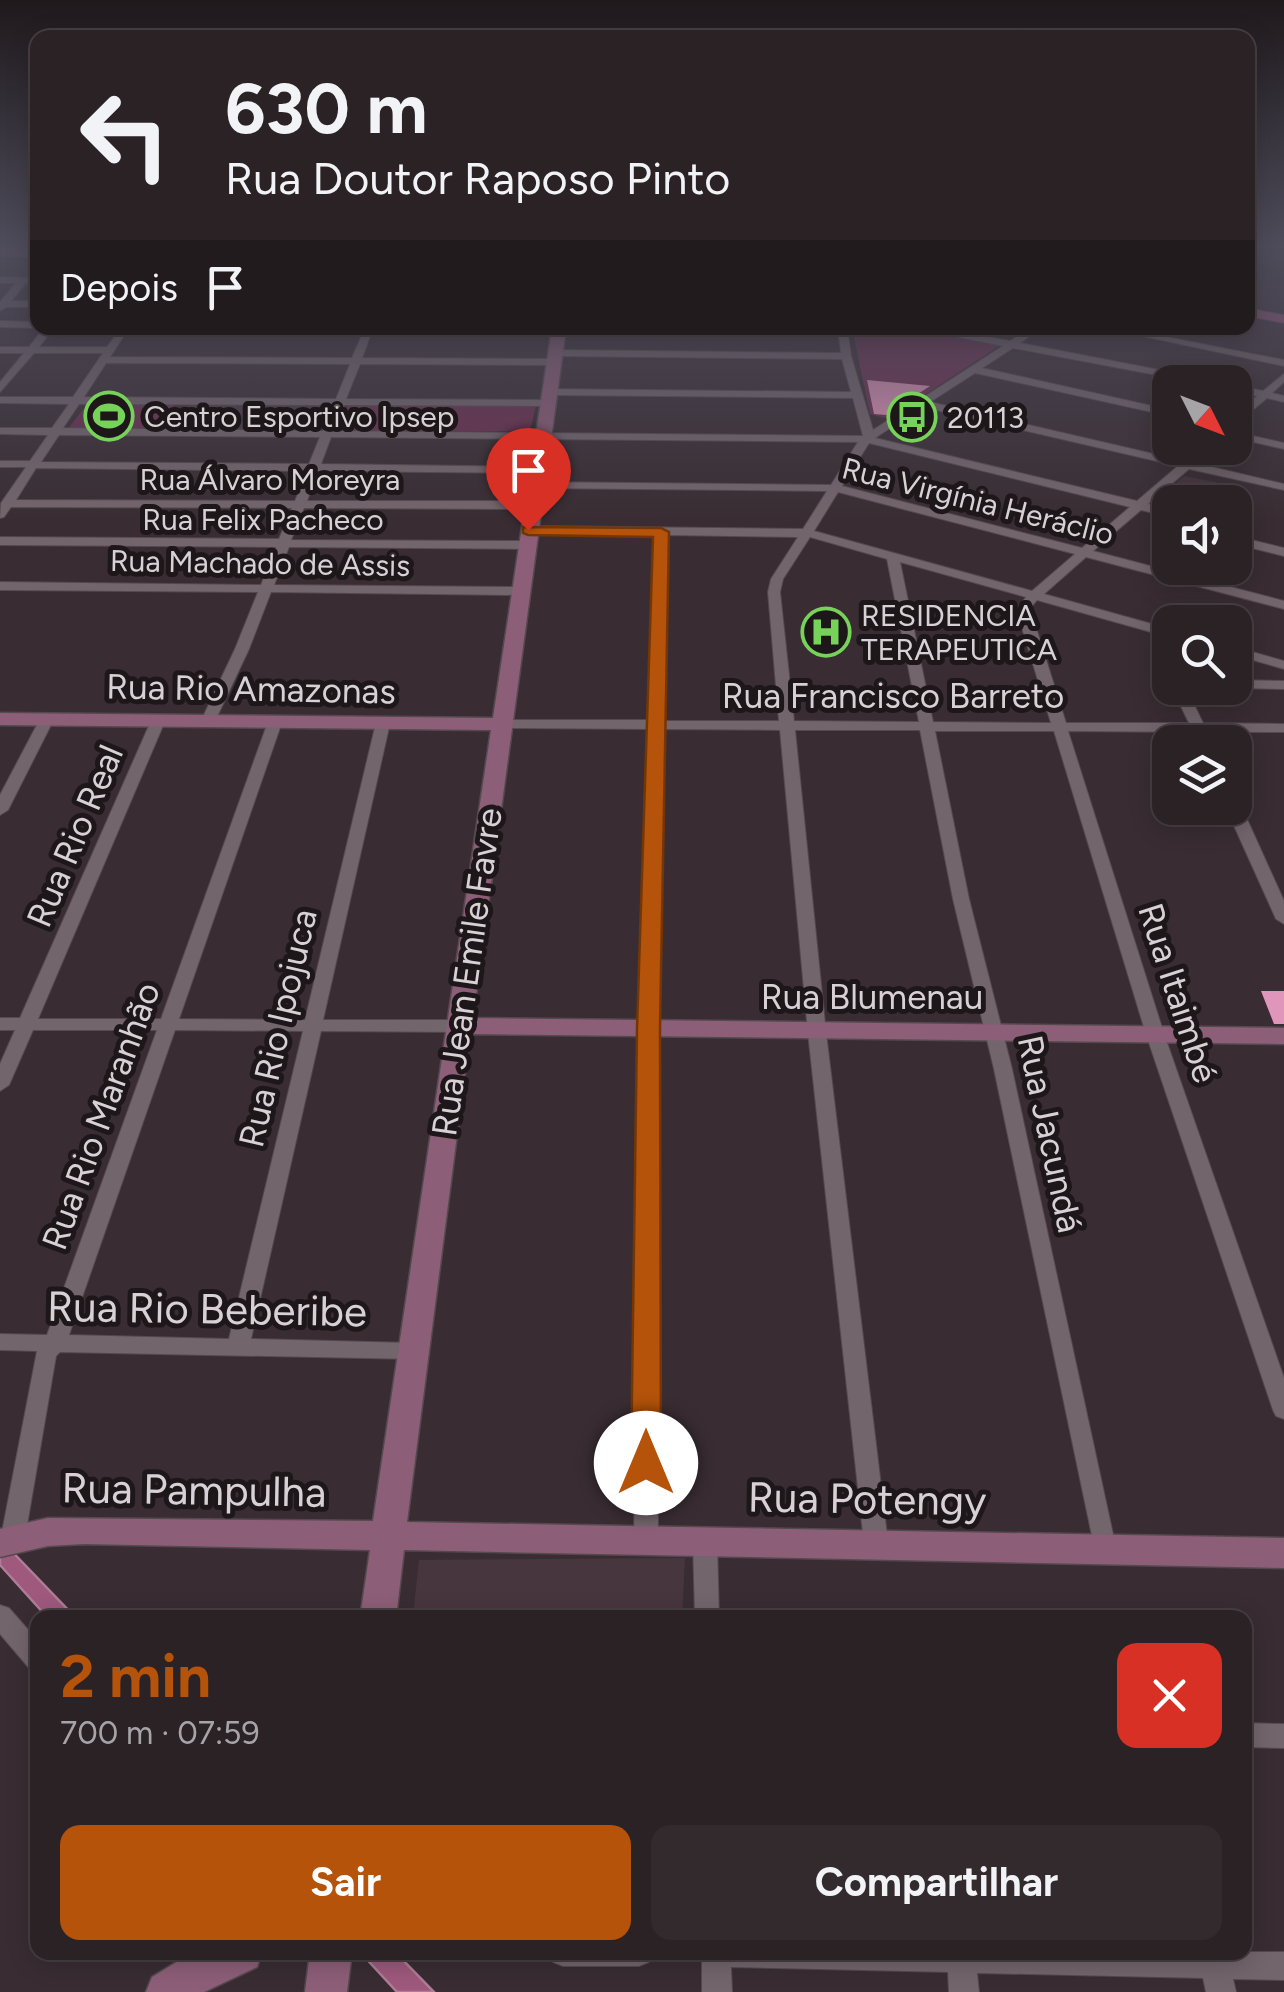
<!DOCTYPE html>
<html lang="pt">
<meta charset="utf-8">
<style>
body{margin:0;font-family:Figtree,sans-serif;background:#332a2e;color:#f1f3f6;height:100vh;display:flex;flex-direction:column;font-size:38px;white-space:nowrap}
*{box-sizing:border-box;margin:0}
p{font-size:32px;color:#a6a4a7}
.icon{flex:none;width:55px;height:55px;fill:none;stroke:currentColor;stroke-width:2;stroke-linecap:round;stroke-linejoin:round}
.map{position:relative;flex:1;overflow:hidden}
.panel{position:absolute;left:30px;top:1610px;width:1222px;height:350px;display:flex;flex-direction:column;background:#2b2226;border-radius:20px;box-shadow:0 5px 25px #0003,0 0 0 2px #473f43}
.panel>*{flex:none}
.top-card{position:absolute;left:30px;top:30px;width:1225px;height:305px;border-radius:20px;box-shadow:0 5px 25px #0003,0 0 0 2px #473f43;background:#2b2226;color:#f1f3f6;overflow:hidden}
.needle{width:65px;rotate:132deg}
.buttons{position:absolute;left:1152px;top:365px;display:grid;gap:20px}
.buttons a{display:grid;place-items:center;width:100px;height:100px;border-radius:20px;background:#2b2226;box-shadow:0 5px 25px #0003,0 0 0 2px #473f43;font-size:50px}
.pin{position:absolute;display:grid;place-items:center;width:85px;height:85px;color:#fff;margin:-102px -42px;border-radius:50% 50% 50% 0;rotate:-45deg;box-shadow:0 0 10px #0007}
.pin .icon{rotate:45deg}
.me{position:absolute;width:110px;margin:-55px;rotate:0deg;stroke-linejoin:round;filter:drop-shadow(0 0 8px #0008)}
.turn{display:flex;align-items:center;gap:35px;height:210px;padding:0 30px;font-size:45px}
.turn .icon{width:130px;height:130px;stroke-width:2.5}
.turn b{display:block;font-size:70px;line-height:85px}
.then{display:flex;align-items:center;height:95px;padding:0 30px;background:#0003;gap:20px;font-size:38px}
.round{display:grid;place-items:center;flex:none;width:105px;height:105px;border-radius:20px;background:#332a2e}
.head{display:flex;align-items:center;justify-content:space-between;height:170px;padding:0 30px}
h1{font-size:60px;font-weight:700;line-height:75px;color:#b45309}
.action{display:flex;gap:20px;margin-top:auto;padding:20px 30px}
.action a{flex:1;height:115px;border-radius:20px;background:#b45309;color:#fff;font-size:40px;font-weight:700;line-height:115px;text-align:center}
.action a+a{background:#332a2e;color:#f1f3f6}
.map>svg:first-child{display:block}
.built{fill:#48363f}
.green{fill:#6c2f50}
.water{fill:#9e597d;stroke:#af7d97;stroke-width:2.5}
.building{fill:#e095ba}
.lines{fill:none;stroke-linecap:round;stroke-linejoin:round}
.street-casing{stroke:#54494f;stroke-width:2}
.secondary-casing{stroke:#54494f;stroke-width:3}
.primary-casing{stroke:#54494f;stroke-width:2}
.street{fill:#73656c;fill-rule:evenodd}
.secondary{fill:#8d5e78;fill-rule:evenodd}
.primary{fill:#a75783;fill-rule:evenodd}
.route{fill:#b45309;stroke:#753606;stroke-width:2.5}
.labels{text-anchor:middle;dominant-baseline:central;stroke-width:10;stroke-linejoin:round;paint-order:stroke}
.far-poi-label{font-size:30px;fill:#d8d0d4;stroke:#1d171a;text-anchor:start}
.far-street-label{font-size:30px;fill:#d8d0d4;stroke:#1d171a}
.street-label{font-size:35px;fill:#d8d0d4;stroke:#1d171a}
.near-street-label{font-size:42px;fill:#d8d0d4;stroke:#1d171a}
</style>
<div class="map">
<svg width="1284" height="1992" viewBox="0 0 1284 1992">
<rect width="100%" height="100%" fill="#392d33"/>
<!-- built -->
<path class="built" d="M189,404L328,405L318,430L175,429Z
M1184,476L1220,483L1201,502H1170V509L1152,504Z
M685,1558L682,1617H413L419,1560Z"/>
<!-- green -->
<path class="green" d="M852,328H928L1002,344L897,413L884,418L870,414Z
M88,403L174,405L161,430H67Z
M348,405H536L530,431H340Z"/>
<!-- water -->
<path class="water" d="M0,1539L75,1617H47L0,1565Z
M361,1953H396L434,1992H397Z"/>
<!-- building -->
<path class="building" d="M867,380L930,386L886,415L874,414Z
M1261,991H1284V1024H1274Z"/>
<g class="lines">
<!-- street casing -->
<g class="street-casing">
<path id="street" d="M0,243H8L0,250Z
M0,277L38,278V284L26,283L11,301H38V307H6L0,311V302L16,283H0Z
M0,321L38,322L40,328L0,327Z
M44,328H54L39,347H107L121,328H129L110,357L352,358L365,328H373L362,358L553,359L558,362L553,365L360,364L346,399L546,400L551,403L546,406L344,405L334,431L863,436L853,398L548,395L543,392L548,389L851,392L842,359L555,356L550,353L555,350L841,353L838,328H847L851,356L873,430L1003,346L927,331L923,328H939L1010,341L1031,328H1041L1020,343L1211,380L1212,382H1194L1013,348L982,368L1170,410V416L975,373L930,402L1184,461L1200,448H1211L1195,463L1284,484V490L1189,469L1148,504L1170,509V517L1141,510L1093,551L1284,601V609L1086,557L1044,594L1170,629V637L1166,636L1170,647V668L1163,664L1151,632L1037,600L1031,607L1032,615L1066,723H1189L1172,688H1186L1203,723L1284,724V732H1207L1212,742H1198L1193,732L1068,731L1164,1034L1284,1378V1419L1276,1416L1273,1410L1146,1034L1054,731H935L969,899L1012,1069L1116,1548L1112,1555L1104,1558L1096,1555L994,1069L953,899L920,730H795L826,1033L888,1543L884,1550L876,1553L868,1550L864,1543L808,1033L780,730L663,729L657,1029L658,1542L654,1549L646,1552L638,1549L634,1542L639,1029L649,729L502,728L495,724L502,720H649L655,535L529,534L523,530L529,526L803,529L827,491L535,488L529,485L535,482L831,485L858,442L331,437L321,464L537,467L543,470L537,473L318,471L307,501H532L538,505L532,509L304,508L291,540L526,541L532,545L526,549L289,547L274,585L520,587L526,591L520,595L271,592L249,649L215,721L208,725L201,721L235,649L258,592L0,590V582L261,585L276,547L0,545V537L279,539L292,508L11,507L4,517L0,518L1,503L26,467H0V461H30L48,435L0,434V428H52L69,404L0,403V397H73L103,353H34L0,392V382L24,353H0V347H29ZM106,363L350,364L336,399L84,397ZM79,404L333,405L323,431L63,428ZM922,407H923L1178,466L1137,501L875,438ZM59,435L320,437L309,464L41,462ZM869,443L1130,507L1082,548L842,486ZM36,468L307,471L295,501L16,500ZM838,492L1075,554L1032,591L814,531ZM667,535L798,537L771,579L768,592L779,721H663ZM810,537L887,559L919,722L794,721L780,592L783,579ZM900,562L1026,597L1019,606L1018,615L1051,723L933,722Z
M1104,328H1121L1284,360V366Z
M1284,374V382L1272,393L1284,396V402L1267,398L1235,425V416L1257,396L1235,391V385L1263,391Z
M1235,432L1284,443V449L1235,438Z
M1235,536L1284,548V556L1235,544Z
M1235,647L1284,661V669L1235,655Z
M1235,680L1284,681V689L1235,688H1232H1235Z
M47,715L54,719L8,810L0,815V795L40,719Z
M158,717L165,721L38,1019H161L268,722L275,718L282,722L179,1019L305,1020L376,723L383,719L388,720L390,723L323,1020H460L469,1026L460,1032L321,1031L251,1339L412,1343L420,1345L423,1351L420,1357L412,1359L60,1352L56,1356L25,1537L21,1544L13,1547L5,1544L1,1537L37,1351L0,1350V1334L47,1335L157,1030H33L9,1085L0,1091V1064L15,1030H0V1018H20L151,721ZM175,1030L303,1031L229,1339L69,1335Z
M1235,804L1242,808L1284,901V924L1276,919L1226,808H1235Z
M705,1532L713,1535L717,1542L719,1618H695L693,1542L697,1535Z
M0,1605L9,1608L38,1641V1671L29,1668L0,1634Z
M1245,1723L1284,1724V1748L1245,1747Z
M549,1952H653L649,1962L639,1966H563L553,1962Z
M702,1952H1284V1980L1233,1979L1236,1992H1206L1203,1978L977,1973L979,1992H949L948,1972L731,1967L732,1992H702Z"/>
</g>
<!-- secondary casing -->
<g class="secondary-casing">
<path id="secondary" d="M552,328H566L473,1018L1284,1028V1044L470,1034L407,1522L1284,1538V1568L404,1550L396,1618H360L370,1550L84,1544L48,1546L0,1557V1529L48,1518L373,1521L491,730L0,725V713L493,718Z
M193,1952H262L257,1967L204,1992H146L152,1977Z
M310,1952H352L347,1992H305Z"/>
</g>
<!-- primary casing -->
<g class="primary-casing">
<path id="primary" d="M0,248L38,249V257L0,256Z
M1248,308L1284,315V323L1248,316Z"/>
</g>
<!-- street -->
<use href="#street" class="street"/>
<!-- secondary -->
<use href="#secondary" class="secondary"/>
<!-- primary -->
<use href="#primary" class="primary"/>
</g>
<!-- sky -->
<linearGradient id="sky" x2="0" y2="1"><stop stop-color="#1f191c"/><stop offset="0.47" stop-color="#4e4c5b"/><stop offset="1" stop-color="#4e4c5b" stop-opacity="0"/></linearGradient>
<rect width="1284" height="522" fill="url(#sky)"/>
<!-- route -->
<path class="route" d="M523,527L661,528L669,532L660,1028L661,1463L657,1472L646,1475L635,1472L631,1463L637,1028L653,537L528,535L523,533Z"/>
<!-- icons -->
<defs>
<g id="stadium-ring" transform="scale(2.5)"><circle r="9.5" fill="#1d171a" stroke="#77d259" stroke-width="1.5"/><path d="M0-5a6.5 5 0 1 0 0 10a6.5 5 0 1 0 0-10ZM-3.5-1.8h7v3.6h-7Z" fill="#77d259"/></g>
<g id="bus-ring" transform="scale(2.5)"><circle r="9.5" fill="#1d171a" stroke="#77d259" stroke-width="1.5"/><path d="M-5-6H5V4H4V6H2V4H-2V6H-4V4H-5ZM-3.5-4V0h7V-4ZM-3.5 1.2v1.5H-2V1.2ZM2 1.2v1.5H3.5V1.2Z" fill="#77d259"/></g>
<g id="hospital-ring" transform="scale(2.5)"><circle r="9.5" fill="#1d171a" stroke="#77d259" stroke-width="1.5"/><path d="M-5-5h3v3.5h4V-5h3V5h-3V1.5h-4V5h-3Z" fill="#77d259"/></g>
</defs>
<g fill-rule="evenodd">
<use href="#stadium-ring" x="109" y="416"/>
<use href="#bus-ring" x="912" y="417"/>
<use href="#hospital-ring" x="826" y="632"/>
</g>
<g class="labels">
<!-- far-poi labels -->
<g class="far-poi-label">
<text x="144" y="416">Centro Esportivo Ipsep</text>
<text x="947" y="417">20113</text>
<text x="861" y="615">RESIDENCIA<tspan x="861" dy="34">TERAPEUTICA</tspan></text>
</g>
<!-- far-street labels -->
<g class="far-street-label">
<text x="270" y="479">Rua Álvaro Moreyra</text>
<text transform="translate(978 501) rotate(14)">Rua Virgínia Heráclio</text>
<text x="263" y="519">Rua Felix Pacheco</text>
<text transform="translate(260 563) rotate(1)">Rua Machado de Assis</text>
</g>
<!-- street labels -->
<g class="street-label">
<text transform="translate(251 689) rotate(1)">Rua Rio Amazonas</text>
<text x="893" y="696">Rua Francisco Barreto</text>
<text transform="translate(75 836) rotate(-67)">Rua Rio Real</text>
<text transform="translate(467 972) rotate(-82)">Rua Jean Emile Favre</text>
<text transform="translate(1178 993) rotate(72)">Rua Itaimbé</text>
<text x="872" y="997">Rua Blumenau</text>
<text transform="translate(278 1028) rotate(-77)">Rua Rio Ipojuca</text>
<text transform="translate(101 1116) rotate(-70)">Rua Rio Maranhão</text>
<text transform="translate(1050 1134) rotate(78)">Rua Jacundá</text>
</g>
<!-- near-street labels -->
<g class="near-street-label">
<text transform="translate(207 1309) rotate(1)">Rua Rio Beberibe</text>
<text transform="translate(194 1490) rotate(1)">Rua Pampulha</text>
<text transform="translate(867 1499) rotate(1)">Rua Potengy</text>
</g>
</g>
</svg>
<div class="buttons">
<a><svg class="needle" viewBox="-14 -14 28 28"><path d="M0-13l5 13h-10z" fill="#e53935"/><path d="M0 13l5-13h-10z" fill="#a6a4a7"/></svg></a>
<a><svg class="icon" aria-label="sound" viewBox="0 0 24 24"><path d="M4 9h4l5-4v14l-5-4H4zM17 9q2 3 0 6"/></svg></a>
<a><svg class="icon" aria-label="search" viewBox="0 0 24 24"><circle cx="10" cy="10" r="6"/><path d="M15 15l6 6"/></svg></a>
<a><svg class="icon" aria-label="layers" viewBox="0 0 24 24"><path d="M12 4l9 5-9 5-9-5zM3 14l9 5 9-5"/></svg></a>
</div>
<div class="pin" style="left:528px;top:530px;background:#d93025"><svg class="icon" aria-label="arrive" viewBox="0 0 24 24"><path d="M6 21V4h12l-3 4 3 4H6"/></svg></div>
<svg class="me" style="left:646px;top:1463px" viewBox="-20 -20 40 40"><circle r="19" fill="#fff"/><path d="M0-13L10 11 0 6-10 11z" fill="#b45309"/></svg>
<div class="top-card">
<div class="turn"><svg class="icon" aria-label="left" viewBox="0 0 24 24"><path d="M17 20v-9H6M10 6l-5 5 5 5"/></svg><div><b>630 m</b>Rua Doutor Raposo Pinto</div></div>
<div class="then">Depois<svg class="icon" aria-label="arrive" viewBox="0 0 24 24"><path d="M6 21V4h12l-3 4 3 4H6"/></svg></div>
</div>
<section class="panel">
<div class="head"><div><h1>2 min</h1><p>700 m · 07:59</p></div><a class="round" style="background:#d93025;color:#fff"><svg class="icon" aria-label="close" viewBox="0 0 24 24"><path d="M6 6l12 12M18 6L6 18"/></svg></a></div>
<div class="action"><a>Sair</a><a>Compartilhar</a></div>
</section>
</div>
